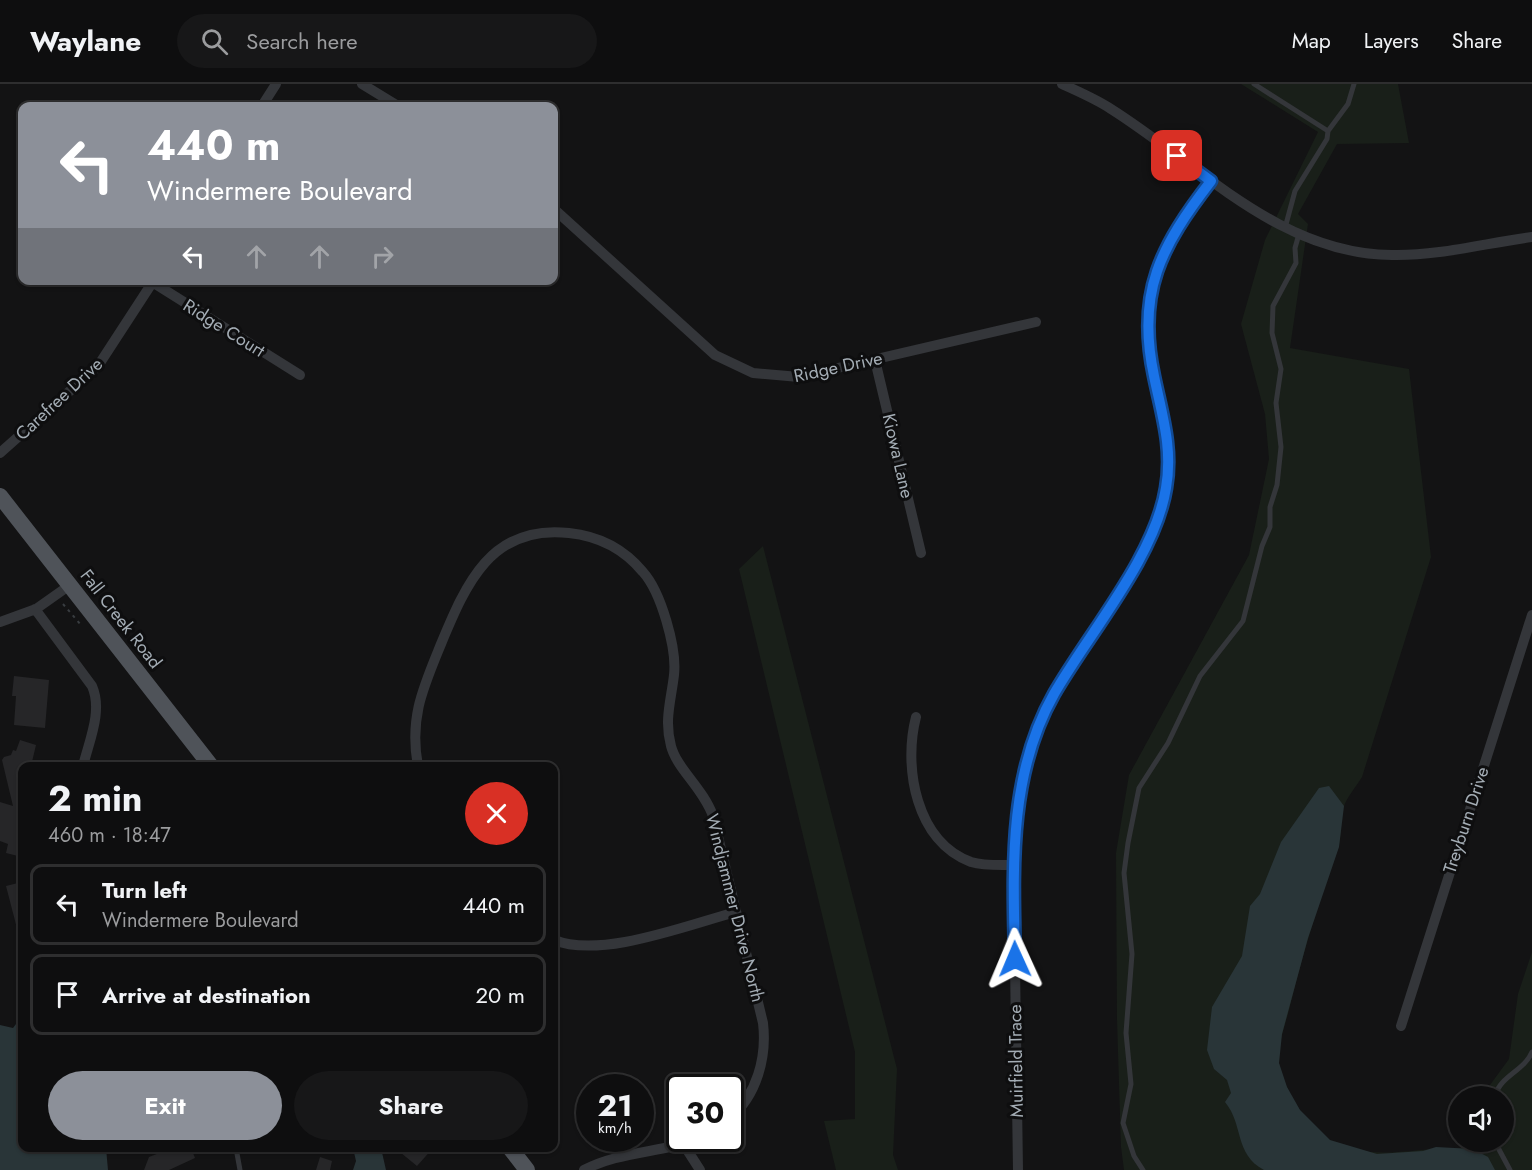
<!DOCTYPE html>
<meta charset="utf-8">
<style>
body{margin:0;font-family:Jost,sans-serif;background:#171718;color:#f1f3f6;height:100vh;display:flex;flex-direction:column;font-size:22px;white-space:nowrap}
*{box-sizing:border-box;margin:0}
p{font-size:20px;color:#9b9c9e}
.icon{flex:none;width:33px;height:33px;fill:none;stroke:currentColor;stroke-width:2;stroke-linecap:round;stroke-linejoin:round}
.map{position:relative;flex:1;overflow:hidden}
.drawer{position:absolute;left:18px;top:678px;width:540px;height:390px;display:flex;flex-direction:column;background:#0e0e0f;border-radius:12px;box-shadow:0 2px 4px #0004,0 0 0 2px #2e2e2f}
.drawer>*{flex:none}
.guide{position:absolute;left:18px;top:18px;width:540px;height:183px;border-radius:12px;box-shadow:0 2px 4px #0004,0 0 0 2px #2e2e2f;background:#8c9099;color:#fff;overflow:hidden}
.tools{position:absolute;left:1448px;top:1002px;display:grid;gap:12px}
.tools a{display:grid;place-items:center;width:66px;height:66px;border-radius:50%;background:#0e0e0f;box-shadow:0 2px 4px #0004,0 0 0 2px #2e2e2f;font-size:30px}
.speed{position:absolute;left:576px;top:990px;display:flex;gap:12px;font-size:30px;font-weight:700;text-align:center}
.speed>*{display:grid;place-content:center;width:78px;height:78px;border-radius:50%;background:#0e0e0f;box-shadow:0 2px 4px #0004,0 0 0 2px #2e2e2f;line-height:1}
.speed small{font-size:15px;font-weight:400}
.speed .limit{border:3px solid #111;border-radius:9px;background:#fff;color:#111}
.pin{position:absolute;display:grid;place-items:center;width:51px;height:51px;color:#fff;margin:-26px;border-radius:12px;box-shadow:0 3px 9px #0006}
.me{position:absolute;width:66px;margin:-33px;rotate:359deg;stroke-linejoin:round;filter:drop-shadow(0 0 4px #0008)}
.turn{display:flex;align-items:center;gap:21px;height:126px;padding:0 30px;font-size:27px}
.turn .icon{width:78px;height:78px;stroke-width:2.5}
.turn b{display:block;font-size:42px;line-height:51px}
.lanes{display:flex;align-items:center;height:57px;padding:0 30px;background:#0003;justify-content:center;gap:30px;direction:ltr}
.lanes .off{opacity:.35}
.round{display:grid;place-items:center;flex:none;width:63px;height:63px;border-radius:32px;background:#171718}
.overview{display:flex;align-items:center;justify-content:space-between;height:102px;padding:0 30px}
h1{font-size:36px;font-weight:700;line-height:45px}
.primary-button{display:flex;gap:12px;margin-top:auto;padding:12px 30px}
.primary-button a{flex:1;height:69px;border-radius:36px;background:#8c9099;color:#fff;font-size:24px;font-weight:700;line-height:69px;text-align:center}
.primary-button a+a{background:#171718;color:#f1f3f6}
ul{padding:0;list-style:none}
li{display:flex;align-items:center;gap:18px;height:81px;margin:0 12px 9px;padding:0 18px;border:3px solid #2e2e2f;border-radius:12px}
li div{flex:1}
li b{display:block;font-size:22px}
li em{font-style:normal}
header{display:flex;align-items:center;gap:36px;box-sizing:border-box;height:84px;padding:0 30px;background:#0e0e0f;border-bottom:2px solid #2e2e2f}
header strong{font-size:28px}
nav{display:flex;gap:33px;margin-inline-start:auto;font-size:21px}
.search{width:420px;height:54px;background:#171718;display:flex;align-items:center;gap:15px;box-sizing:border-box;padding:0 21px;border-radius:33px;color:#9b9c9e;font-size:22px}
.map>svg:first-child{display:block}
.green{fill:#191f19}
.water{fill:#293538}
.building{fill:#262628}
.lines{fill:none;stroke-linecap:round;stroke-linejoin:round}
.path{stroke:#393d41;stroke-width:2;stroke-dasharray:3 4.5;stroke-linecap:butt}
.service{stroke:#34363a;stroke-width:5}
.minor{stroke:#34363a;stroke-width:10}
.primary{stroke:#4f5359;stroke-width:16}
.route-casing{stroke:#114b97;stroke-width:15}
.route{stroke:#1a73e8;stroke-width:10}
.labels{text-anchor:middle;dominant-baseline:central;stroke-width:6;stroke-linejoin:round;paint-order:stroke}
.street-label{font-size:18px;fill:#a4adb5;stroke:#0e0e0f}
</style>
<header>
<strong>Waylane</strong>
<div class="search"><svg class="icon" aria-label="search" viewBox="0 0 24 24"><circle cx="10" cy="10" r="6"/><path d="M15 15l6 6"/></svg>Search here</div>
<nav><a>Map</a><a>Layers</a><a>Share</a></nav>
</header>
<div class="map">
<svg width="1532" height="1086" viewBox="0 0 1532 1086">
<rect width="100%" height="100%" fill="#131314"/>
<!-- green -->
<path class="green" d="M1241,0H1398L1409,59L1337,60L1298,130L1308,140L1290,264L1409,285L1431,473L1362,693C1356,703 1346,714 1343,725C1340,738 1342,752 1338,765C1334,778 1328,790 1324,803C1311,844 1299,884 1289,926C1285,942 1277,962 1279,979C1282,1003 1309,1046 1331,1057C1377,1081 1425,1059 1473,1065L1476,1058H1503V1012H1487L1490,1001L1509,975L1518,910L1532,868V1086H1124L1121,1063L1117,936L1116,769L1129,691L1249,471L1269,375L1265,330L1241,240L1265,156L1318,48Z
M763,462L897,985L893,1071L898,1086H836L824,1037L855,1035V968L739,485Z"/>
<!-- water -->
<path class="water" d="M1329,702L1344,722L1339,763L1308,854L1282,950L1279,979L1287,1003L1300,1026L1330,1056L1377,1070L1423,1067L1436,1063L1473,1065L1488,1073L1495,1086H1264C1234,1070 1244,1041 1225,1018L1231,1009L1227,996L1214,985L1207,966L1212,923L1242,872L1250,822L1260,810L1281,758L1319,704Z
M22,932V1064H106L108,1086H0V941L13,944Z
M353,1064H381L386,1086H353L356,1077Z"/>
<!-- building -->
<path class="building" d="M14,592L49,596L45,644L14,641L16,612H12Z
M20,656L36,661L31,682H22V719L19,730L22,731V735L19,748L22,749V773L6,769L8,760L0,757V718L13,722L2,676L4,673L11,671L13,666L16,667Z
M22,798V852H19L6,802Z
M172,1064H191L195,1074L169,1086H144L149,1073Z
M395,1064H433L417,1082Z
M320,1073L332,1077L330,1086H316Z"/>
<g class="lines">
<!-- path -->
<path class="path" d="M63,520L81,541"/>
<!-- service -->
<path class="service" d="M1254,0L1328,47L1327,55L1295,107L1285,144
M1328,47L1348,20L1354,0
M1495,1012C1500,992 1524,987 1532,968
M1495,1058L1510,1086
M236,1064L240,1086
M1143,1086L1134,1072L1123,1039L1131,1000L1126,949L1132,870L1124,789L1128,759L1139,704L1168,659L1200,592L1243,537L1262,462L1270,443V423L1277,401L1281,363L1276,319L1281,285L1272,249L1273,222L1296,179L1295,164L1299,150"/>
<!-- minor -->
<path class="minor" d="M362,0L398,22
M1062,0C1079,8 1096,15 1111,25C1200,81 1279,170 1392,171C1439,172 1486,159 1532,153
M262,22L276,0
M554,125L715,271L753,289L799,293L1036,238
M149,196L300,291
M875,276L921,469
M0,369L98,282L154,196
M35,525L92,602C103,627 89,657 83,682
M0,538L36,525L70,501
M916,633C903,683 916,758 971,778C985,782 999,781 1013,781
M418,682C409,634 423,604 441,560C466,500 491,440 569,449C598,452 624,465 643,488C661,508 677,564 674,591C671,617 664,636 671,662C677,685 703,704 713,732L763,939C767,973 757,1011 730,1034
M554,856C601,875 687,841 736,828
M1401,942L1532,531
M684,1061L700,1086
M584,1086C619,1067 663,1069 701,1054
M1018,1086C1017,1018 1016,949 1015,881C1013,798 1008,717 1041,638C1074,558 1147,494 1166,408C1174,369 1164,333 1155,295C1135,212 1162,161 1211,97"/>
<!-- primary -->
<path class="primary" d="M0,412L211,682
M510,1064L527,1086"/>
</g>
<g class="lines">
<!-- route casing -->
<g class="route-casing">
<path id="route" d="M1015,875C1013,785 1008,691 1054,610C1089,549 1155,473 1166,404C1173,364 1162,331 1154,292C1136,208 1161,162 1211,97L1177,72"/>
</g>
<!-- route -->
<use href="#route" class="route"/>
</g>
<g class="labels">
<!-- street labels -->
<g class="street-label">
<text transform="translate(224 244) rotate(32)">Ridge Court</text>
<text transform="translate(838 283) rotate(-12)">Ridge Drive</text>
<text transform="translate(59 315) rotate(-43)">Carefree Drive</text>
<text transform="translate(898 372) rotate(77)">Kiowa Lane</text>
<text transform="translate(121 535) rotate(52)">Fall Creek Road</text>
<text transform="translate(1466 736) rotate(-72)">Treyburn Drive</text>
<text transform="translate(735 824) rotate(76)">Windjammer Drive North</text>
<text transform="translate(1016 977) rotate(-91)">Muirfield Trace</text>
</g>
</g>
</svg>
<div class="tools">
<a><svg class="icon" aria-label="sound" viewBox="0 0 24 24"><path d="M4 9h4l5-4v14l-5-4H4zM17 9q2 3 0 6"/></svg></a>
</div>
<div class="speed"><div>21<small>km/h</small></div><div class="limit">30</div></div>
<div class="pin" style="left:1177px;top:72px;background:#d93025"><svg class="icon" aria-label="arrive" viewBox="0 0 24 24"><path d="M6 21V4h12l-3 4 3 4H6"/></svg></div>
<svg class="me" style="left:1015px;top:875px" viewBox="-20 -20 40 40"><path d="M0-17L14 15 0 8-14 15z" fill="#1a73e8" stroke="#fff" stroke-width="4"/></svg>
<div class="guide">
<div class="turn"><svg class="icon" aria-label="left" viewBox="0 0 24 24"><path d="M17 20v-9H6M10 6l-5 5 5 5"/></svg><div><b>440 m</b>Windermere Boulevard</div></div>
<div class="lanes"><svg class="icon" aria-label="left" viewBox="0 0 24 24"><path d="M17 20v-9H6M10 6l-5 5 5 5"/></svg><svg class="icon off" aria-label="ahead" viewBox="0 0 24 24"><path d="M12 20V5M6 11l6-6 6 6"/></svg><svg class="icon off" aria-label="ahead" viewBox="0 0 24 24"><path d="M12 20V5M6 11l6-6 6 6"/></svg><svg class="icon off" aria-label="right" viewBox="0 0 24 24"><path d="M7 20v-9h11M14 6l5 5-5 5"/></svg></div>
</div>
<section class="drawer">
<div class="overview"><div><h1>2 min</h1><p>460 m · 18:47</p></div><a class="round" style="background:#d93025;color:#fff"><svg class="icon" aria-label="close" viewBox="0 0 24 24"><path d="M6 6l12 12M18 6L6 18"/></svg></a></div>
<ul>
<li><svg class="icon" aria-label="left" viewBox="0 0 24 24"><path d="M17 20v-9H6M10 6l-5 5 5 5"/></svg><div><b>Turn left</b><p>Windermere Boulevard</p></div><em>440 m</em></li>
<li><svg class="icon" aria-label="arrive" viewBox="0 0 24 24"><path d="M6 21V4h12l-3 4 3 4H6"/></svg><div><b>Arrive at destination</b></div><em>20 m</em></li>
</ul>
<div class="primary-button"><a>Exit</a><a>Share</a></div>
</section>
</div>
